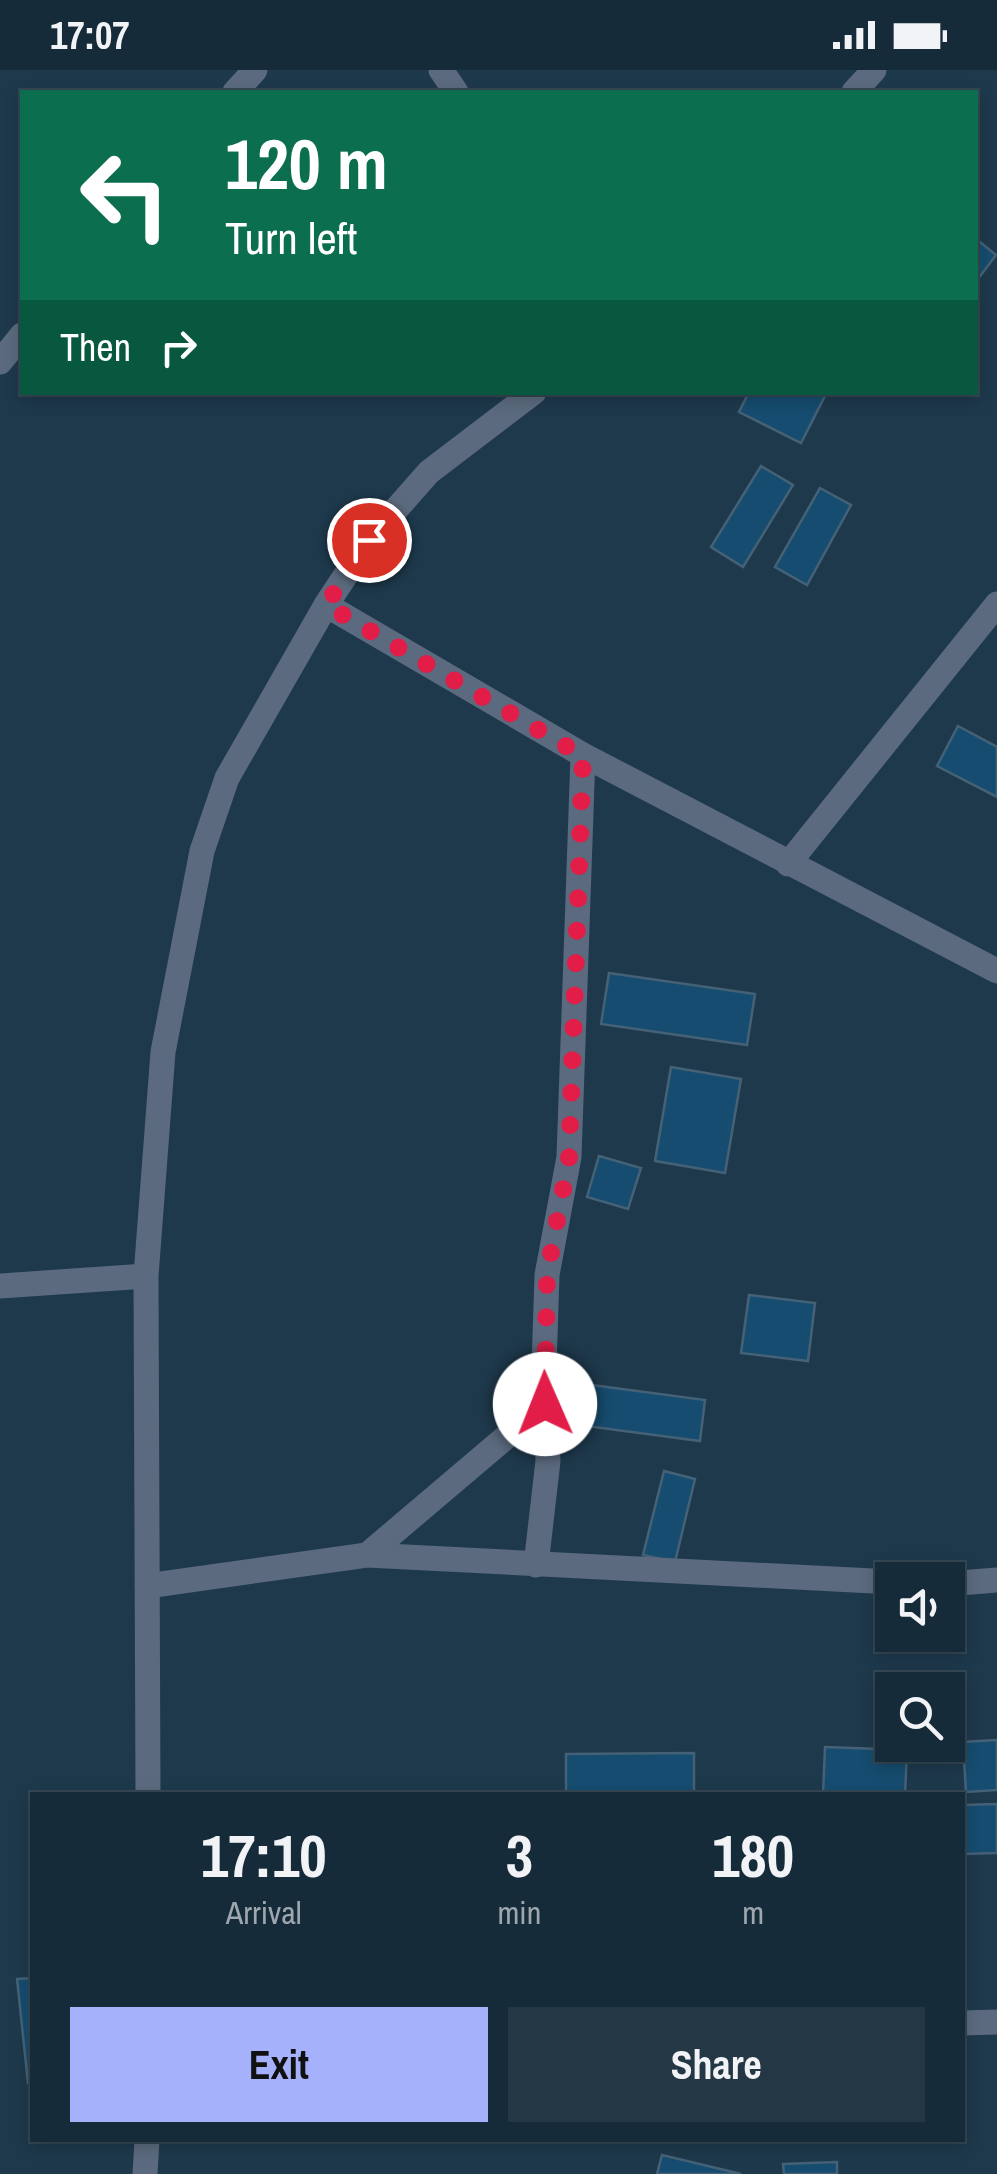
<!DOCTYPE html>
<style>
body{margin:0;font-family:"Archivo Narrow",sans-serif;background:#233744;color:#f1f3f6;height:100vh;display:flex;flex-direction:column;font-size:38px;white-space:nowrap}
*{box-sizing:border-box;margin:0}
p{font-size:32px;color:#9ea7ae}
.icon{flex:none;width:55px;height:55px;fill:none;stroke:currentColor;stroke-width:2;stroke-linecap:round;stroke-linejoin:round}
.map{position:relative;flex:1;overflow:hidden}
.drawer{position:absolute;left:30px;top:1722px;width:935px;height:350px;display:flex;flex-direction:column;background:#162b39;border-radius:0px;box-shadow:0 5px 15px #0003,0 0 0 2px #354753}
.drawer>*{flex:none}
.banner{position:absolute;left:20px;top:20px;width:958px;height:305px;border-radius:0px;box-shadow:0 5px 15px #0003,0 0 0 2px #354753;background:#0b6e4f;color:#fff;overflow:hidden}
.fabs{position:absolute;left:875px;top:1492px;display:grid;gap:20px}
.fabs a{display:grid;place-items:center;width:90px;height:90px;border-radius:0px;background:#162b39;box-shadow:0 5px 15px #0003,0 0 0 2px #354753;font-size:50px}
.pin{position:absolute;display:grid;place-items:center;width:85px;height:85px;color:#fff;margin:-42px;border:5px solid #fff;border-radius:50%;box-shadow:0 2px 10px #0007}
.me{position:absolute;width:110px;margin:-55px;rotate:359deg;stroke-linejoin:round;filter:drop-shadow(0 0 8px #0008)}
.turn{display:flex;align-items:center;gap:35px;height:210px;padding:0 40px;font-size:45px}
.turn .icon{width:130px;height:130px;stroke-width:2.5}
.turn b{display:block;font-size:70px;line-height:85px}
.then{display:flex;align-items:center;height:95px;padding:0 40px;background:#0003;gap:20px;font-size:38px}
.eta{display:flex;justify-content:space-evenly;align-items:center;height:170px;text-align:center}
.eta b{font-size:60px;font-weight:800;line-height:70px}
.cta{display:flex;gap:20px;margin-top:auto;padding:20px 40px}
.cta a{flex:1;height:115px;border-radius:0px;background:#a6b1fc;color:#111;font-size:40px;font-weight:800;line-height:115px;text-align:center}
.cta a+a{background:#233744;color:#f1f3f6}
.status{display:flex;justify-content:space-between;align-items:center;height:70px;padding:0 50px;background:#162b39;direction:ltr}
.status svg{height:28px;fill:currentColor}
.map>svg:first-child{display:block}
.building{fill:#164c6f;stroke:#456176;stroke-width:2.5}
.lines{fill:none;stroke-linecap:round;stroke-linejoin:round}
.street{stroke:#5b6a7e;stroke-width:25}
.route{stroke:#e11d48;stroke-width:18;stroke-dasharray:0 32.4}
</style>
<div class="status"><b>17:07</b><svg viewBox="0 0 49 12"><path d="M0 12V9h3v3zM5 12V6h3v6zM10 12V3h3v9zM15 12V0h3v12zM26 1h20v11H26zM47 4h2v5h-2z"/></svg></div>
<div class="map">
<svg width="997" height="2104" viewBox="0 0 997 2104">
<rect width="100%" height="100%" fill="#1e394c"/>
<!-- building -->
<path class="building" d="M975,168L996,185L975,213Z
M749,322H827L801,373L739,342Z
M761,396L793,415L743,497L711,477Z
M820,418L851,435L807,515L775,497Z
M958,656L997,677V727L937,696Z
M609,903L755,924L747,975L601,954Z
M671,997L741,1009L725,1103L655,1091Z
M599,1086L641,1098L628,1139L587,1127Z
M749,1225L815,1233L808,1291L741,1283Z
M592,1315L705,1330L700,1371L586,1356Z
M664,1401L695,1409L675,1492L643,1485Z
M997,1670V1720L966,1722L963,1672Z
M825,1677L907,1680L905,1725H823Z
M694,1683V1725H566V1684Z
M997,1734V1783L962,1784V1735Z
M32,1908V2013H28L17,1909Z
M662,2085L741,2104H657Z
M837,2092V2104H784L783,2094Z"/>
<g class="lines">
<!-- street -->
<path class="street" d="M441,0L456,22
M235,22L255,0
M854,22L874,0
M0,292L22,265
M326,535L583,685L997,901
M788,794L997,534
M0,1216L146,1206
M367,1485L545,1334
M536,1495L548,1391L544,1297L547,1205L569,1087L583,685
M948,1514L997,1510
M147,1516L367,1485L892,1512
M148,1725L146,1206L163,982L202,781L227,708L326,535L369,470L429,402L534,322
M962,1953L997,1952
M145,2104L147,2070"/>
</g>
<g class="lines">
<!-- route -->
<path class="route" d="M369,470L326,535L583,686L569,1088L547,1204L545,1334"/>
</g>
</svg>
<div class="fabs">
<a><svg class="icon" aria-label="sound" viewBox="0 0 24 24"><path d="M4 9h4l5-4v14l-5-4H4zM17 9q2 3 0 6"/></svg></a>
<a><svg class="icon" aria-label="search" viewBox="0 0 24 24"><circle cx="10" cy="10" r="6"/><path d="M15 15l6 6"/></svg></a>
</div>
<div class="pin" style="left:369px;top:470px;background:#d93025"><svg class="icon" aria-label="arrive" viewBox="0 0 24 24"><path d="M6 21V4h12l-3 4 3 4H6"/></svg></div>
<svg class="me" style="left:545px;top:1334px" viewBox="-20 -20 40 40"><circle r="19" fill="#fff"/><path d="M0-13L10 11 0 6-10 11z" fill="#e11d48"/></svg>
<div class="banner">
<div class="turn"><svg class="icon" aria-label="left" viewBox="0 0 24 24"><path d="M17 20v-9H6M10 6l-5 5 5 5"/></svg><div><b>120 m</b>Turn left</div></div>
<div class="then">Then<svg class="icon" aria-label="right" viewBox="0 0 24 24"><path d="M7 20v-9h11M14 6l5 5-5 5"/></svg></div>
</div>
<section class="drawer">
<div class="eta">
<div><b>17:10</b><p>Arrival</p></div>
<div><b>3</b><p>min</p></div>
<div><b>180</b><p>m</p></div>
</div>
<div class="cta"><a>Exit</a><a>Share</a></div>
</section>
</div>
